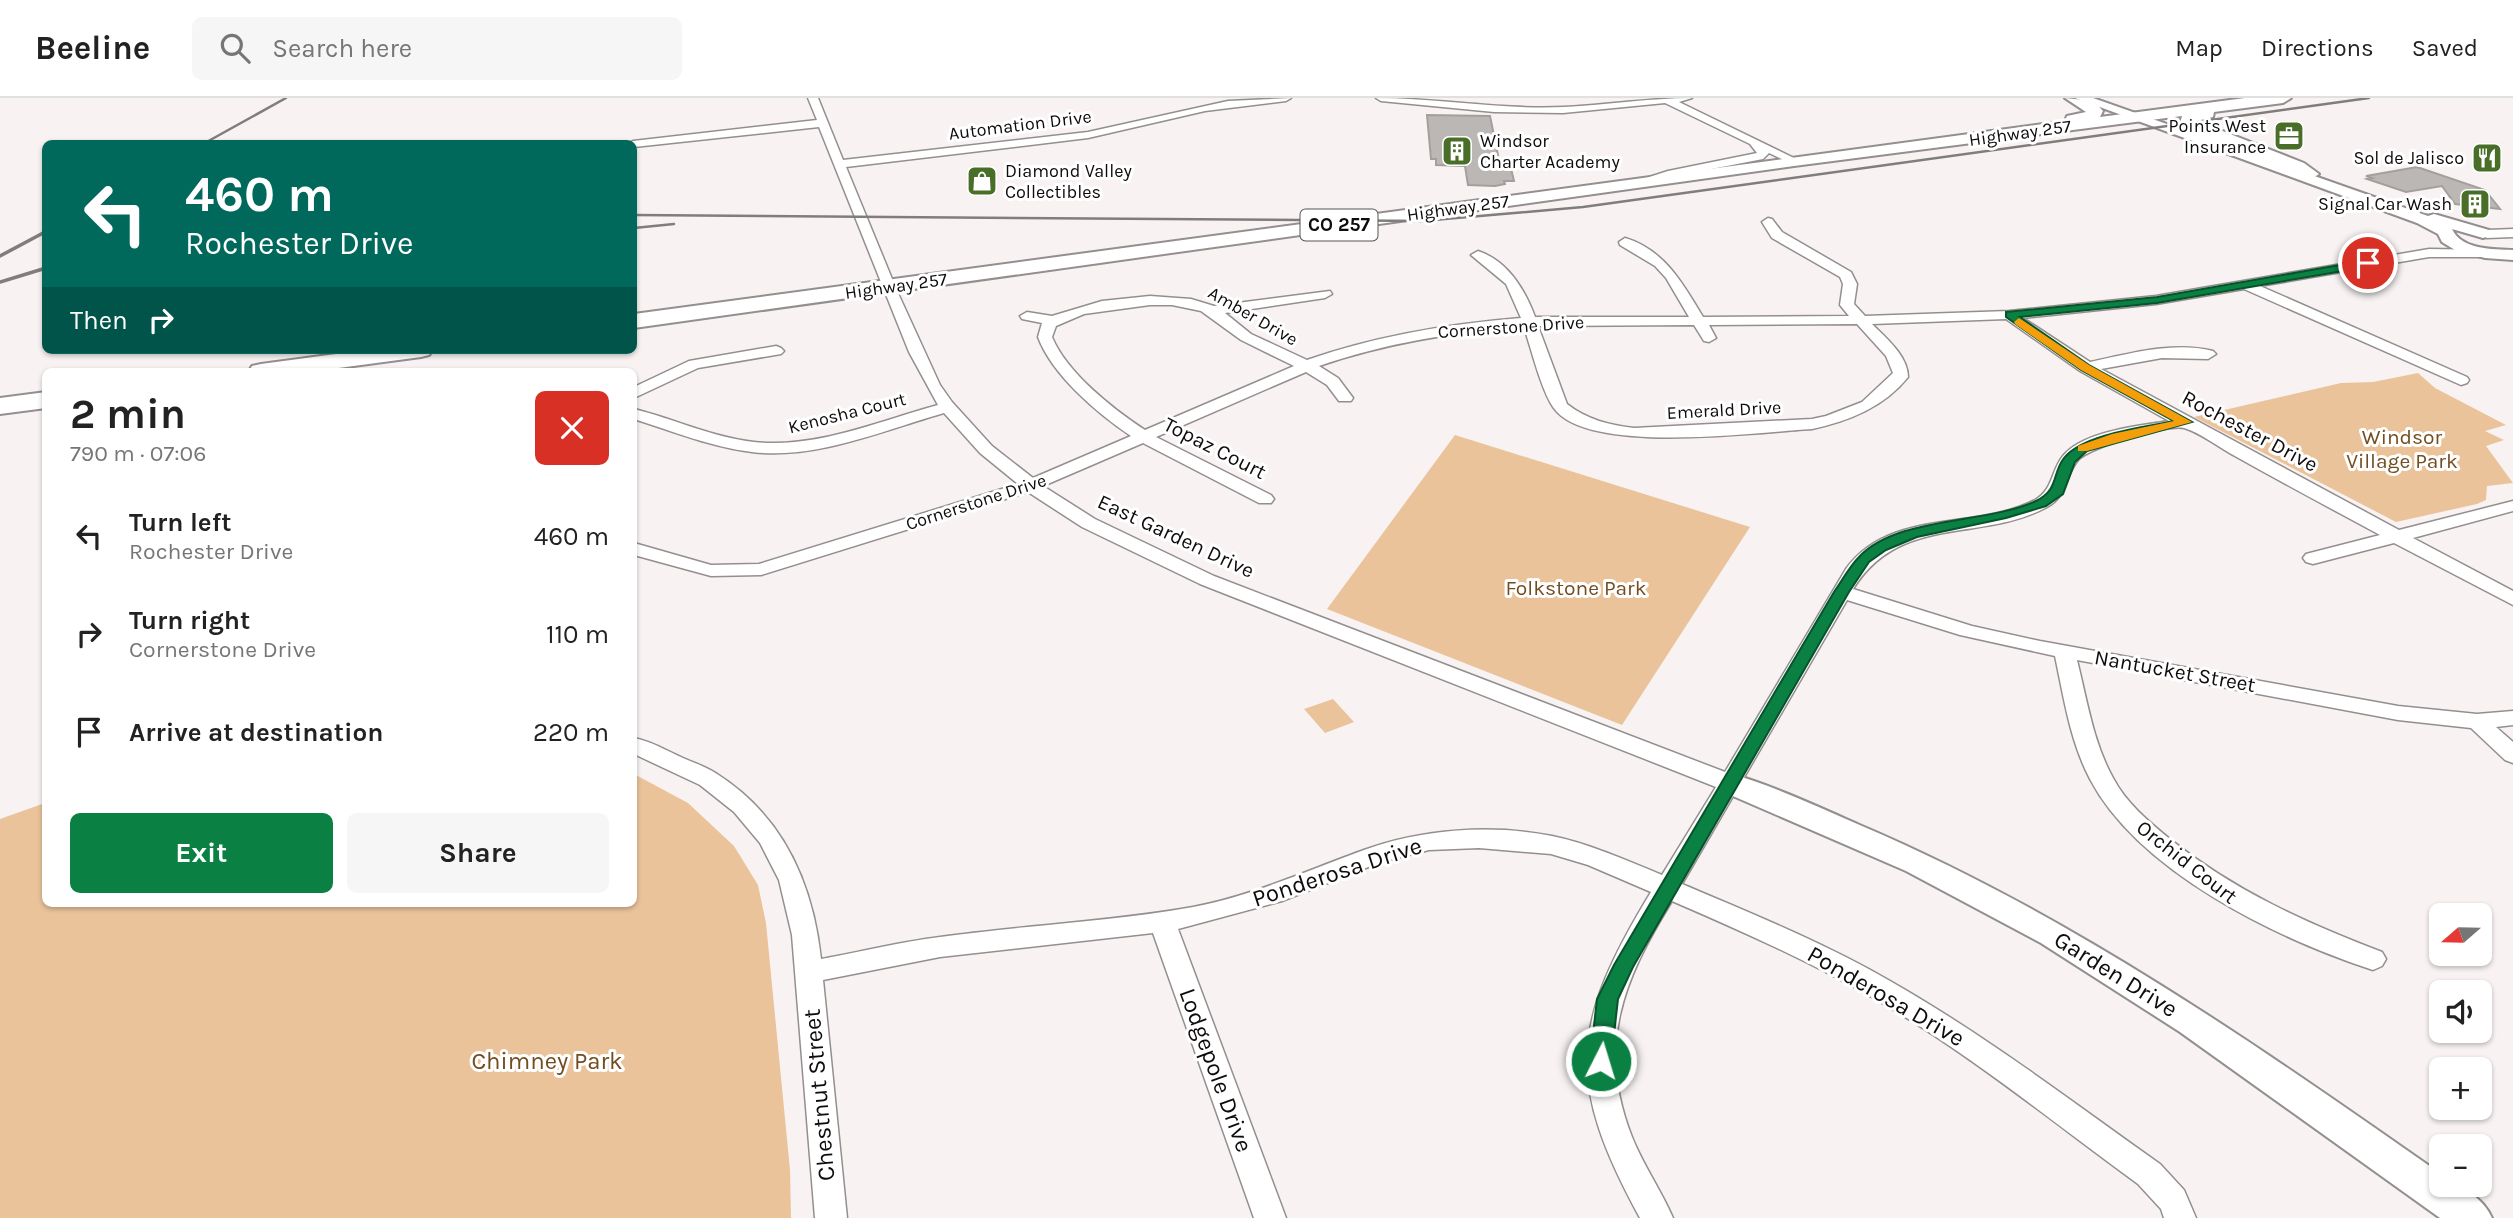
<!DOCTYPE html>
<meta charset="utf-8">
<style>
body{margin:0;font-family:Karla,sans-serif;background:#f6f6f6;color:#222;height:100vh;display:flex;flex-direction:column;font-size:26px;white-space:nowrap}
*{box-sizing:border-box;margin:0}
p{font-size:23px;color:#767676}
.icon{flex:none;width:38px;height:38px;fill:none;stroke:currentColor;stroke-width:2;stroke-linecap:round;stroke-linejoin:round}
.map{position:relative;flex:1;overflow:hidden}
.panel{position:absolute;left:42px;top:270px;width:595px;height:539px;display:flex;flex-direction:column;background:#fff;border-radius:10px;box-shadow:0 2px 5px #0004}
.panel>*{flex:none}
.hud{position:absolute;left:42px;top:42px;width:595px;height:214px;border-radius:10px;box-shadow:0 2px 5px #0004;background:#00695c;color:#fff;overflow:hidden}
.needle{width:46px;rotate:250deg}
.tools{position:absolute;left:2429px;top:805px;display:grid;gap:14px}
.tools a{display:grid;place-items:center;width:63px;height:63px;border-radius:10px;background:#fff;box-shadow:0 2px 5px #0004;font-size:35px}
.pin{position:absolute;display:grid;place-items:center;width:60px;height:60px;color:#fff;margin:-30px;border:4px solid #fff;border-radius:50%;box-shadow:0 2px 7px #0007}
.me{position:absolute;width:77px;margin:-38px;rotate:5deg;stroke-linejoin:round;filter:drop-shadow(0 0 5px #0008)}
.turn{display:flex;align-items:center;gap:24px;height:147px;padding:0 28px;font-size:32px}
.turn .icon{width:91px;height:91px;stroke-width:2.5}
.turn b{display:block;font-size:49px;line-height:60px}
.then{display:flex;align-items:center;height:66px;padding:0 28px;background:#0003;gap:14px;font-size:26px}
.round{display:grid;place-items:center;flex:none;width:74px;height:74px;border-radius:10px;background:#f6f6f6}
.summary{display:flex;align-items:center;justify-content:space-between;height:119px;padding:0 28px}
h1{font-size:42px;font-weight:700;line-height:52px}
.button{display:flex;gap:14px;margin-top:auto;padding:14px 28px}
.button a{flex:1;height:80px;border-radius:10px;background:#0b8043;color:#fff;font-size:28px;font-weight:700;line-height:80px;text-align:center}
.button a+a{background:#f6f6f6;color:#222}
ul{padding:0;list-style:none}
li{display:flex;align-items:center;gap:21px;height:98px;padding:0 28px}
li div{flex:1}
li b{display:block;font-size:26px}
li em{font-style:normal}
header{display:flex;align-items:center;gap:42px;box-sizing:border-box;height:98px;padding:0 35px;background:#fff;border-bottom:2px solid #e0e0e0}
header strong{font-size:33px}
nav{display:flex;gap:38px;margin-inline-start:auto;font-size:24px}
.search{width:490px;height:63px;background:#f6f6f6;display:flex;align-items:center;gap:18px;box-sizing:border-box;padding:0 24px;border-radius:10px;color:#767676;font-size:26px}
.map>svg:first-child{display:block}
.green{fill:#eac39b}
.building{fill:#bbb7b4;stroke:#a39f9d;stroke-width:2}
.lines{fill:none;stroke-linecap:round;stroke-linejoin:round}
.minor-casing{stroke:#948f8f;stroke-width:3}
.tertiary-casing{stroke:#948f8f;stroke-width:4}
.primary-casing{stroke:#948f8f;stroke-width:4}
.minor{fill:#fff;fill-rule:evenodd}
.tertiary{fill:#fff;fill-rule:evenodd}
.primary{fill:#fff;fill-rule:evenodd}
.rail-far1{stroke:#807d7c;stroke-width:2.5}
.rail{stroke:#807d7c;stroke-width:3.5}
.route{fill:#0b8043;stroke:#07532c;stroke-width:2}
.slow{fill:#f59e0b}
.labels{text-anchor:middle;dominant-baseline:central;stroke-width:6;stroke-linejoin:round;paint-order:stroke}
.far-street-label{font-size:18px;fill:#0d0b0b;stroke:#fff}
.far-poi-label{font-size:18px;fill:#0d0b0b;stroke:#fff;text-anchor:end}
.shield{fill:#fff;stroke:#565454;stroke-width:2}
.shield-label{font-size:19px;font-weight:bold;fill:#0d0b0b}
.street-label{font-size:21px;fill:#0d0b0b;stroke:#fff}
.park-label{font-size:21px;fill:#724d20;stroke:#fff}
.near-street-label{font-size:24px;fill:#0d0b0b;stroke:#fff}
.near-park-label{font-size:24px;fill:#724d20;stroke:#fff}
</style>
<header>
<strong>Beeline</strong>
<div class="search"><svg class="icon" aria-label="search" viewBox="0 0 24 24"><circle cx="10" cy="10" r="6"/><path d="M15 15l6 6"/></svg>Search here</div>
<nav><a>Map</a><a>Directions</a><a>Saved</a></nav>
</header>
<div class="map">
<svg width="2513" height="1120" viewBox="0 0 2513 1120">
<rect width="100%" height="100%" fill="#f8f3f2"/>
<!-- green -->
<path class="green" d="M2418,275L2435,290L2506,327L2485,333L2504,342L2486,348L2513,385L2487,388L2486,402L2477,406L2396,424L2194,319L2341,285L2373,284Z
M1455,337L1750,429L1622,627L1327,511Z
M1333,601L1354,624L1325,635L1304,611Z
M634,676L688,705L734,748L758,787L766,825L790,1072L791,1120H0V721L45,705L46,805H634Z"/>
<!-- building -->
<path class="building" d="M1427,17L1490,18L1499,62H1509L1514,83H1504L1505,86L1495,88L1468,87L1465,68L1436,67V61H1431Z
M2417,69L2485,92L2500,111L2455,106L2442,88L2406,94L2367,81L2372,80L2366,78Z"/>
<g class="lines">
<!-- minor casing -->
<g class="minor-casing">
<path id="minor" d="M808,0H818L843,62L1088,34L1228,3L1291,0L1286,3L1205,13L1088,40L846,69L897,193L940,287L952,304L992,348L1033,380L1131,338C1098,316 1052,277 1038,239L1042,225L1022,221L1020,218L1027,214L1052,218L1102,203L1150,198L1191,201L1214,208L1330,193L1332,196L1325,200L1225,215L1251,236L1307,262C1376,238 1447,226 1521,220L1506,186L1471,157L1478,153C1508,163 1525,192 1535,219H1689L1666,180L1655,168L1620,147L1619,144L1625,140C1665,152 1683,186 1703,219L1849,218L1840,207L1843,186L1840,179L1772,140L1762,124L1768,120L1772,121L1782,134L1851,174L1857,186L1854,206L1865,218L2009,213L2156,198L2429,151L2490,152V158L2485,159H2429L2260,188L2467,279L2469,282L2467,285L2461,287L2244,191L2156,206L2023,220L2090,264C2129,256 2173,243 2213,253L2216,256L2208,261L2162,260L2101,271L2399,432L2513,403V413L2413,440L2513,493V507L2394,445L2313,466L2306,464L2303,460L2306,456L2380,437C2332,411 2283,385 2235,358C2220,350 2201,335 2184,330C2168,326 2090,349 2078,362C2065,377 2068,398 2047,409C1981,445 1900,415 1853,491L1972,528L2040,543L2398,608L2477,616L2513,613V627L2496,629L2513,644V665L2505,662L2471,630L2398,622L2077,562C2087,602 2093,644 2113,680C2126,705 2149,724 2171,742C2235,793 2306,825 2382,854L2386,861L2382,868L2373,872C2278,841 2139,774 2090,681C2070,643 2064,600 2055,558L1960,537L1847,502L1682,786C1753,816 1824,845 1890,883C1985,937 2071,1003 2160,1066L2184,1092L2196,1120H2164L2161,1111L2138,1086C2050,1022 1964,951 1868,897C1805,861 1739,832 1672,803C1623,882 1596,948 1632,1039C1643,1067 1661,1092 1673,1120H1640C1565,983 1571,926 1651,794L1588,767L1551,756L1479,750L1429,752L1381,764L1282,803L1178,831L1286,1120H1254L1153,835L940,859L823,882L847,1120H815L792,837L779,782L760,745L734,714L700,687L634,656V640C651,643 667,653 683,660C694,665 707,669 717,676C783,718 813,786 821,861C860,854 900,844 940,839C1025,827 1109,824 1193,809C1252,798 1308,772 1364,752C1421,731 1492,726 1552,738C1590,746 1626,762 1662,777L1716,689L1200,486L1082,429L1028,394L761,477L711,478L634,457V445L711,467L759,466L1018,386L980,355L944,315C884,332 816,362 752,354C711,349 672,333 634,321V311C674,321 712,339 754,344C815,351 879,323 938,307L909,254L819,29L634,49V46H628L633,43L817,22ZM1150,207H1172L1201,213L1241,242L1294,268L1145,332C1113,311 1067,275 1052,239L1056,228L1084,216ZM2006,221L2080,273L2169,323C2139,328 2083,333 2063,358C2051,373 2053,392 2035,402C1976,433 1890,410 1846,471L1725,674L1214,478L1095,421L1043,388L1143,345L1259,405H1271L1274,401L1271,397L1156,339L1306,274L1327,287L1339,303H1351L1353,300L1338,280L1319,268C1386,245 1453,234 1524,229C1531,250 1541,291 1553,309C1585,358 1758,334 1812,331C1849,323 1884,309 1908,279C1908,258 1886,240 1872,226ZM1857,226L1886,258L1893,275L1862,304L1826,318L1812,321L1634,330C1610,327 1587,322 1567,306L1538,228L1694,227L1704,243L1709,244L1716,240L1709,227Z
M1376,0C1439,0 1501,12 1564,9C1607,7 1649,0 1692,0L1679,4L1800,63L1790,65L1769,55L1763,61L1670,79L1644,88L1638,84L1640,82L1668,73L1757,55L1750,46L1665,5L1563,15L1494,14L1381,3Z
M2513,131V139L2487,140L2481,136L2487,132Z
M776,248L781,250L784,253L781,256L698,270L634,300V289L689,263Z"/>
</g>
<!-- tertiary casing -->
<g class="tertiary-casing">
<path id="tertiary" d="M2075,0H2093L2428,118L2434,116L2489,132L2491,135L2489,138L2483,140L2452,131C2462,152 2492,151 2513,152V162L2485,160L2455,152L2442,144L2438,136L2417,125Z
M1729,675C1774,688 1819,709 1862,728C2071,817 2255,946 2441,1076V1087C2463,1087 2483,1100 2492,1120H2440L2180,934L2041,845L1906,773L1719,692L1714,685L1719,678Z"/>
</g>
<!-- primary casing -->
<g class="primary-casing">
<path id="primary" d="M2065,0L2094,3L2103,13L2100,19L2245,0H2291L2283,5L2214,14L2213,19L2197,23L2304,65L2319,76L2310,82L2292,73L2195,37L2180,25L2182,18L1794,68L634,230V216L2065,23L2067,18L2086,14Z
M366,252H433L429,257L421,259L316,273H249L252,268L261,266Z
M46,294V310L0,316V300Z"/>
</g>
<!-- minor -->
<use href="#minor" class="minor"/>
<!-- tertiary -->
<use href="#tertiary" class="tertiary"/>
<!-- primary -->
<use href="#primary" class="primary"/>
<!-- rail-far1 -->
<path class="rail-far1" d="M203,46L286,0
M634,117L1422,123L1583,109L2369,0
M634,130L674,126
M42,135L46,133"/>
<!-- rail -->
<path class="rail" d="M0,158L45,134
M0,184L46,170"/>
</g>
<!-- route -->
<path class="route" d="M2368,162L2373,165L2372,168L2157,205L2020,219L2089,267L2192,324L2087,353L2075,364L2063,396L2046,408L2006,420L1917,439L1886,452L1869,464L1849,494L1633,869L1618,901L1611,963L1608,970L1601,973L1593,970L1590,963L1597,901L1614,867L1834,494C1842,483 1849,469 1859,459C1897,418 1987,426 2036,403C2059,392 2052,375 2064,360C2083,336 2145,329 2174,323L2081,272L2006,219V214L2157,199Z"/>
<!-- slow -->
<path class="slow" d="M2019,220L2089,267L2192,324L2087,353H2078V348L2112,336L2174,323L2081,272L2015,226L2014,224Z"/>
<!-- icons -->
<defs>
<g id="office-square" transform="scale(1.575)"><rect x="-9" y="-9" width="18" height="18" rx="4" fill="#486e27" stroke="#fff"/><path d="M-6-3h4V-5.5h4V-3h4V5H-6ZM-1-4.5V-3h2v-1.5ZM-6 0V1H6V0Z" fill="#fff"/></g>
<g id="building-square" transform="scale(1.575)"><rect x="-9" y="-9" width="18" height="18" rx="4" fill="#486e27" stroke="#fff"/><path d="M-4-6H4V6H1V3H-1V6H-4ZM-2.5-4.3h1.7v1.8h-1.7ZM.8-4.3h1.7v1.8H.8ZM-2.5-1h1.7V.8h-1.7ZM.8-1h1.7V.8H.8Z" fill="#fff"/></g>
<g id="restaurant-square" transform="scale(1.575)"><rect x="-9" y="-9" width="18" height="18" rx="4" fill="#486e27" stroke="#fff"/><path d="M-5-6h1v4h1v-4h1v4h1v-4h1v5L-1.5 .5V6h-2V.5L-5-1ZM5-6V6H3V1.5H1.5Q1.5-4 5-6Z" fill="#fff"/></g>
<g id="shop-square" transform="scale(1.575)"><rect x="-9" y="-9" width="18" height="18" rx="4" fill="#486e27" stroke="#fff"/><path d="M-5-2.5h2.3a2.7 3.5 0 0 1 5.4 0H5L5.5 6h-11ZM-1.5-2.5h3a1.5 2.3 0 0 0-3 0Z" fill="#fff"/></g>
</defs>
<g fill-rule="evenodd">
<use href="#office-square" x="2289" y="38"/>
<use href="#building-square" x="1457" y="53"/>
<use href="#restaurant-square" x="2487" y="60"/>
<use href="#shop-square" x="982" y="83"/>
<use href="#building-square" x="2475" y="106"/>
</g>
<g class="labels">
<!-- far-street labels -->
<g class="far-street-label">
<text transform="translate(1020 27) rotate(-7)">Automation Drive</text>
<text transform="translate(2020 35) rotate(-8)">Highway 257</text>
<text transform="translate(1458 110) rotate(-8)">Highway 257</text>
<text transform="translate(896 188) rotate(-8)">Highway 257</text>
<text transform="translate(1253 218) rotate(30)">Amber Drive</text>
<text transform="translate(1511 229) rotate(-4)">Cornerstone Drive</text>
<text transform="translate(1724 312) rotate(-3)">Emerald Drive</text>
<text transform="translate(847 315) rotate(-14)">Kenosha Court</text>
<text transform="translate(976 404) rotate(-18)">Cornerstone Drive</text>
</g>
<!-- far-poi labels -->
<g class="far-poi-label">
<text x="2266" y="28">Points West<tspan x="2266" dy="21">Insurance</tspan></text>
<text x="1480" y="43" text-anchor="start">Windsor<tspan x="1480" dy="21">Charter Academy</tspan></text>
<text x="2464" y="60">Sol de Jalisco</text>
<text x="1005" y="73" text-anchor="start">Diamond Valley<tspan x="1005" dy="21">Collectibles</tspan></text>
<text x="2452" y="106">Signal Car Wash</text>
</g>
<!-- shield labels -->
<rect class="shield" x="1300.5" y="111.5" width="77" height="31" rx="5"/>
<g class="shield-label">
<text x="1339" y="127">CO 257</text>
</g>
<!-- street labels -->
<g class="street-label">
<text transform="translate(2250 333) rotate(28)">Rochester Drive</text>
<text transform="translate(1215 350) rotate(27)">Topaz Court</text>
<text transform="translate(1176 438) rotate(25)">East Garden Drive</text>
<text transform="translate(2175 573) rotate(10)">Nantucket Street</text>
<text transform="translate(2187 764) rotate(38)">Orchid Court</text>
</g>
<!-- park labels -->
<g class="park-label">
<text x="2402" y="339">Windsor<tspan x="2402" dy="24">Village Park</tspan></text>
<text x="1576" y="490">Folkstone Park</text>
</g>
<!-- near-street labels -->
<g class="near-street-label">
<text transform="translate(1337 774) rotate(-18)">Ponderosa Drive</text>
<text transform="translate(2116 876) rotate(32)">Garden Drive</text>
<text transform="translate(1886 898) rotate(30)">Ponderosa Drive</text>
<text transform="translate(1216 972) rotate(70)">Lodgepole Drive</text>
<text transform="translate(819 997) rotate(-95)">Chestnut Street</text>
</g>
<!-- near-park labels -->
<g class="near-park-label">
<text x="547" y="963">Chimney Park</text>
</g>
</g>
</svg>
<div class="tools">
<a><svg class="needle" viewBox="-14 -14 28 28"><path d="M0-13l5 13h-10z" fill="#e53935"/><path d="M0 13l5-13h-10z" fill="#767676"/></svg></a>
<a><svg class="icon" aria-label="sound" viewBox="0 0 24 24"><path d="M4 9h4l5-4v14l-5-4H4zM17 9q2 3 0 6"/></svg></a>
<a>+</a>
<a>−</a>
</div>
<div class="pin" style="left:2368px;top:165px;background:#d93025"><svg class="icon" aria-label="arrive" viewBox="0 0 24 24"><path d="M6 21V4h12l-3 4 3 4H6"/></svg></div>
<svg class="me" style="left:1601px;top:963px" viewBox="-20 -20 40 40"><circle r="17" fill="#0b8043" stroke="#fff" stroke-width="3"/><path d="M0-11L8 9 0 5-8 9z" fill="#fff"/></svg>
<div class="hud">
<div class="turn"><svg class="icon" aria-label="left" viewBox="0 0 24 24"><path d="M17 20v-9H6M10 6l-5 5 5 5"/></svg><div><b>460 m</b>Rochester Drive</div></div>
<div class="then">Then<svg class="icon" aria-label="right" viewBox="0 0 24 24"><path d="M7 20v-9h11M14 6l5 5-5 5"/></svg></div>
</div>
<section class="panel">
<div class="summary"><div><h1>2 min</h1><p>790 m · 07:06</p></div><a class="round" style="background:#d93025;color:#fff"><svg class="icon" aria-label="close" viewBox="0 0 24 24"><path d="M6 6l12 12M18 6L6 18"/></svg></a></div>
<ul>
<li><svg class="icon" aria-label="left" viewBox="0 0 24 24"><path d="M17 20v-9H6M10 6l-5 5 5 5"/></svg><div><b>Turn left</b><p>Rochester Drive</p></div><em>460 m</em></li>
<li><svg class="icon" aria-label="right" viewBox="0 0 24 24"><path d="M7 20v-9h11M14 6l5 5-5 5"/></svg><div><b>Turn right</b><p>Cornerstone Drive</p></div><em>110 m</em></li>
<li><svg class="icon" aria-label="arrive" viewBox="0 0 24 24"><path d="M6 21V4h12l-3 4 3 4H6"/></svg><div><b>Arrive at destination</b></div><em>220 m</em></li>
</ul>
<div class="button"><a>Exit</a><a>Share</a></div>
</section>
</div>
